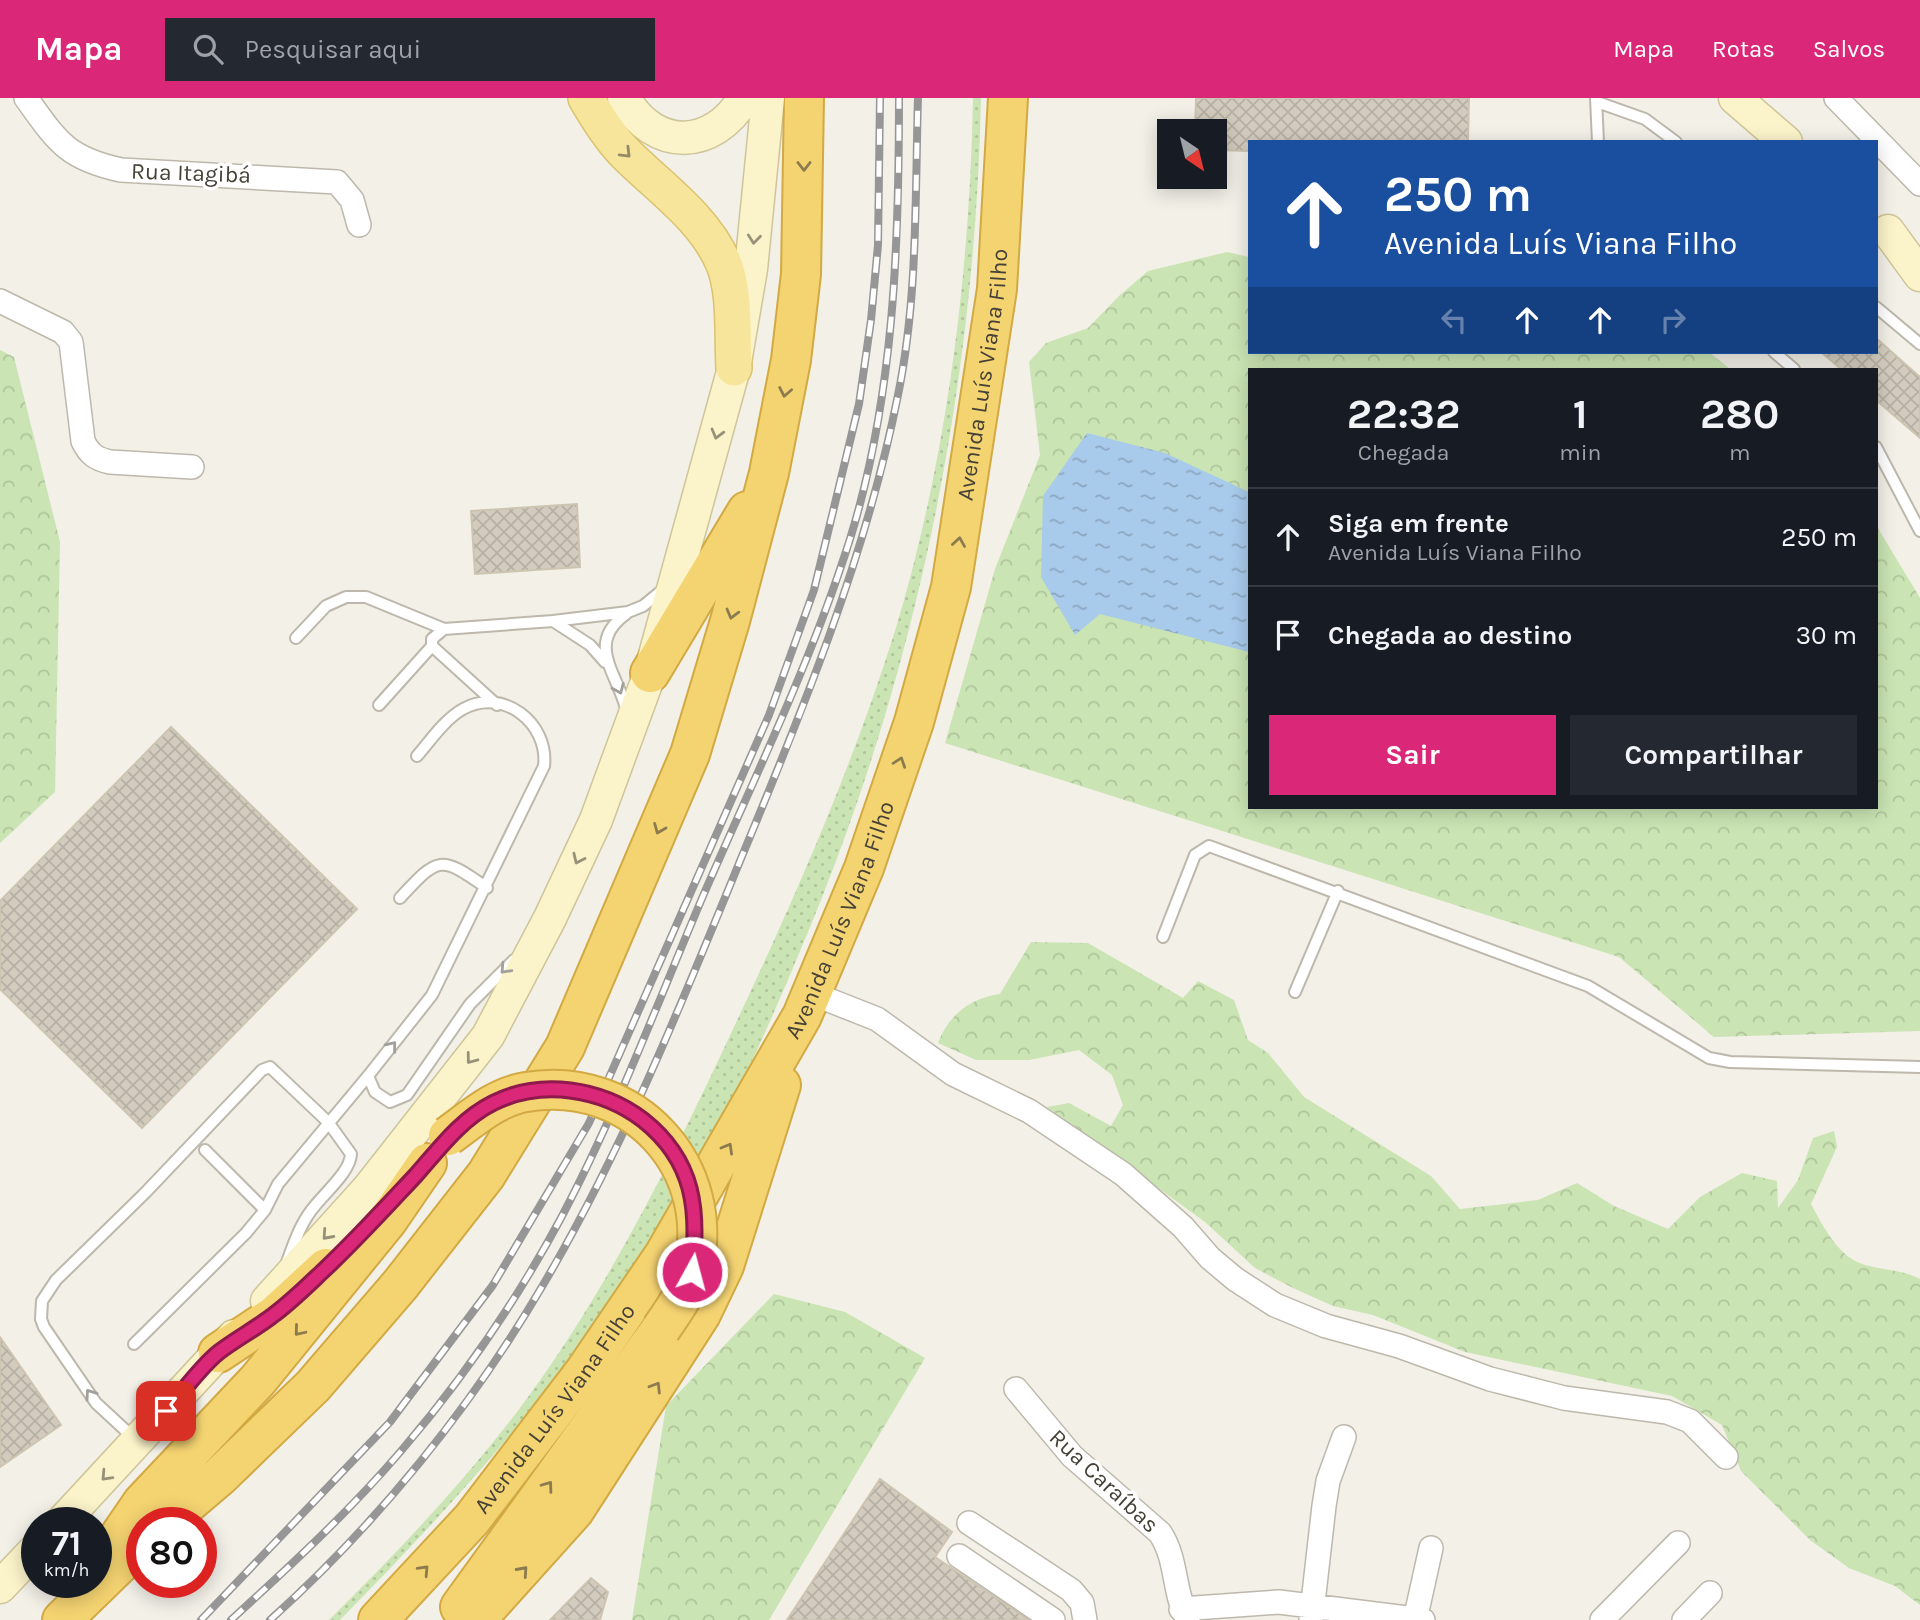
<!DOCTYPE html>
<html lang="pt">
<meta charset="utf-8">
<style>
body{margin:0;font-family:Karla,sans-serif;background:#242831;color:#f1f3f6;height:100vh;display:flex;flex-direction:column;font-size:26px;white-space:nowrap}
*{box-sizing:border-box;margin:0}
p{font-size:23px;color:#9ea1a6}
.icon{flex:none;width:38px;height:38px;fill:none;stroke:currentColor;stroke-width:2;stroke-linecap:round;stroke-linejoin:round}
.map{position:relative;flex:1;overflow:hidden}
.details{position:absolute;left:1248px;top:270px;width:630px;height:441px;display:flex;flex-direction:column;background:#171b24;border-radius:0px;box-shadow:0 4px 18px #0003}
.details>*{flex:none}
.banner{position:absolute;left:1248px;top:42px;width:630px;height:214px;border-radius:0px;box-shadow:0 4px 18px #0003;background:#1a4fa0;color:#fff;overflow:hidden}
.needle{width:46px;rotate:145deg}
.tools{position:absolute;left:1157px;top:21px;display:grid;gap:14px}
.tools a{display:grid;place-items:center;width:70px;height:70px;border-radius:0px;background:#171b24;box-shadow:0 4px 18px #0003;font-size:35px}
.speed{position:absolute;left:21px;top:1409px;display:flex;gap:14px;font-size:35px;font-weight:700;text-align:center}
.speed>*{display:grid;place-content:center;width:91px;height:91px;border-radius:50%;background:#171b24;box-shadow:0 4px 18px #0003;line-height:1}
.speed small{font-size:18px;font-weight:400}
.speed .limit{border:10px solid #d22;background:#fff;color:#111}
.pin{position:absolute;display:grid;place-items:center;width:60px;height:60px;color:#fff;margin:-30px;border-radius:14px;box-shadow:0 4px 10px #0006}
.me{position:absolute;width:77px;margin:-38px;rotate:7deg;stroke-linejoin:round;filter:drop-shadow(0 0 5px #0008)}
.turn{display:flex;align-items:center;gap:24px;height:147px;padding:0 21px;font-size:32px}
.turn .icon{width:91px;height:91px;stroke-width:2.5}
.turn b{display:block;font-size:49px;line-height:60px}
.lanes{display:flex;align-items:center;height:66px;padding:0 21px;background:#0003;justify-content:center;gap:35px;direction:ltr}
.lanes .off{opacity:.35}
.eta{display:flex;justify-content:space-evenly;align-items:center;height:119px;text-align:center}
.eta b{font-size:42px;font-weight:700;line-height:49px}
.cta{display:flex;gap:14px;margin-top:auto;padding:14px 21px}
.cta a{flex:1;height:80px;border-radius:0px;background:#db2777;color:#fff;font-size:28px;font-weight:700;line-height:80px;text-align:center}
.cta a+a{background:#242831;color:#f1f3f6}
ul{padding:0;list-style:none}
li{display:flex;align-items:center;gap:21px;height:98px;padding:0 21px;border-top:2px solid #363941}
li div{flex:1}
li b{display:block;font-size:26px}
li em{font-style:normal}
header{display:flex;align-items:center;gap:42px;box-sizing:border-box;height:98px;padding:0 35px;background:#db2777;color:#fff}
header strong{font-size:33px}
nav{display:flex;gap:38px;margin-inline-start:auto;font-size:24px}
.search{width:490px;height:63px;background:#242831;display:flex;align-items:center;gap:18px;box-sizing:border-box;padding:0 24px;border-radius:0px;color:#9ea1a6;font-size:26px}
.map>svg:first-child{display:block}
.grass{fill:url(#grass-dots)}
.forest{fill:url(#forest-crowns)}
.water{fill:url(#water-ripples)}
.building{fill:url(#building-cross-hatch);stroke:#cdc5b1;stroke-width:2}
.lines{fill:none;stroke-linecap:round;stroke-linejoin:round}
.lane-casing{stroke:#bdb8ab;stroke-width:14}
.street-casing{stroke:#bdb8ab;stroke-width:26}
.secondary-casing{stroke:#cfc59a;stroke-width:35}
.primary-casing{stroke:#dbc36d;stroke-width:38}
.highway-casing{stroke:#d2a942;stroke-width:42}
.lane{stroke:#fff;stroke-width:10}
.street{stroke:#fff;stroke-width:23}
.secondary{stroke:#fbf3c9;stroke-width:32}
.primary{stroke:#f7e59c;stroke-width:35}
.highway{stroke:#f4d371;stroke-width:38}
.rail-casing{stroke:#969696;stroke-width:8}
.rail{stroke:#fff;stroke-width:5;stroke-dasharray:16;stroke-linecap:butt}
.highway-bridge-casing{stroke:#d2a942;stroke-width:42;stroke-linecap:butt}
.highway-bridge{stroke:#f4d371;stroke-width:38}
.oneway{stroke:#958b64}
.oneway2{stroke:#8b7b4e}
.oneway3{stroke:#979179}
.oneway4{stroke:#a2a09b}
.route-casing{stroke:#8e194d;stroke-width:18}
.route{stroke:#db2777;stroke-width:12}
.labels{text-anchor:middle;dominant-baseline:central;stroke-width:7;stroke-linejoin:round;paint-order:stroke}
.street-label{font-size:23px;fill:#454137;stroke:#fff}
</style>
<header>
<strong>Mapa</strong>
<div class="search"><svg class="icon" aria-label="search" viewBox="0 0 24 24"><circle cx="10" cy="10" r="6"/><path d="M15 15l6 6"/></svg>Pesquisar aqui</div>
<nav><a>Mapa</a><a>Rotas</a><a>Salvos</a></nav>
</header>
<div class="map">
<svg width="1920" height="1522" viewBox="0 0 1920 1522">
<defs>
<pattern id="grass-dots" width="8" height="8" patternUnits="userSpaceOnUse" patternTransform="scale(1.75)"><rect width="8" height="8" fill="#cae4b3"/><path d="M2 2h.1M6 6h.1" fill="none" stroke="#afc59b" stroke-width="1.8" stroke-linecap="round"/></pattern>
<pattern id="forest-crowns" width="20" height="18" patternUnits="userSpaceOnUse" patternTransform="scale(1.75)"><rect width="20" height="18" fill="#cae4b3"/><path d="M2 6a3 3 0 1 1 6 0M12 15a3 3 0 1 1 6 0" fill="none" stroke="#afc59b"/></pattern>
<pattern id="water-ripples" width="26" height="14" patternUnits="userSpaceOnUse" patternTransform="scale(1.75)"><rect width="26" height="14" fill="#a8caeb"/><path d="M2 4q2-2 4 0t4 0M15 11q2-2 4 0t4 0" fill="none" stroke="#8ba6bf"/></pattern>
<pattern id="building-cross-hatch" width="8" height="8" patternUnits="userSpaceOnUse" patternTransform="scale(1.75)"><rect width="8" height="8" fill="#d3ccbe"/><path d="M0 0l8 8M0 8l8-8" fill="none" stroke="#b6b0a4"/></pattern>
</defs>
<rect width="100%" height="100%" fill="#f2f0e7"/>
<!-- grass -->
<path class="grass" d="M973,0H981C975,293 915,583 800,853C774,915 747,979 713,1038C678,1099 639,1160 600,1218C525,1329 433,1427 340,1522H329C396,1456 460,1388 517,1314C612,1188 682,1041 748,899C803,781 855,660 894,536C946,368 970,176 973,0Z"/>
<!-- forest -->
<path class="forest" d="M1227,154L1249,159L1250,254H1709L1730,271H1250V709H1876V427L1920,500V933L1714,939L1619,859L945,645L995,471L1040,357L1029,264L1046,245L1088,230L1119,198L1148,173Z
M0,252L14,259L60,444L55,694L0,745Z
M1031,844L1088,845L1183,900L1198,883L1234,902L1248,942L1268,955L1304,999L1431,1078L1460,1111L1538,1102L1577,1085L1614,1108L1668,1131L1700,1099L1742,1075L1777,1083L1778,1110L1798,1082L1813,1040L1834,1033L1837,1049L1811,1106C1822,1126 1834,1151 1855,1163C1875,1173 1900,1170 1920,1181V1507L1895,1488L1849,1470L1810,1442L1741,1373L1722,1327L1672,1298L1465,1254L1373,1217L1333,1208L1293,1190L1255,1170L1205,1124L1047,1009L1069,1005L1111,1028L1123,1007L1112,977L1079,952L1029,962H976L938,945C949,916 971,900 1000,896Z
M774,1196L845,1214L925,1260L769,1522H632L666,1308Z"/>
<!-- water -->
<path class="water" d="M1087,335L1165,355L1249,394V554L1100,516L1075,537L1041,479L1043,398Z"/>
<!-- building -->
<path class="building" d="M1196,0H1469L1468,44H1250V53L1214,52V33H1195Z
M1876,240L1920,279V340L1876,302V271H1841L1821,254H1876Z
M577,406L580,469L475,476L471,413Z
M171,629L357,811L142,1030L0,891V803Z
M0,1239L61,1327L0,1369Z
M880,1381L952,1434L935,1459L1029,1522H787Z
M591,1480L608,1494L600,1522H550Z"/>
<g class="lines">
<!-- lane casing -->
<g class="lane-casing">
<path id="lane" d="M1596,0L1598,44
M1597,4L1645,21L1676,44
M1876,209L1920,246
M1774,254L1794,271
M1876,349L1920,433
M626,516C584,546 619,577 627,614
M553,523L590,547L605,564
M444,531L432,541V548L497,607
M296,540L326,508L346,499H366L444,531L553,523L628,514L643,508L665,490
M379,607L432,548
M417,658C430,643 445,621 463,611C503,589 549,625 544,668L432,897L368,978L375,994L390,1004L407,997L470,906L514,862
M400,800C439,758 440,757 487,790
M1163,839L1195,757L1209,748L1588,888L1709,960L1730,964L1920,969
M1295,894L1338,793
M205,1052L265,1112
M134,1246L246,1135L265,1112L278,1086L368,978
M136,1342L96,1305L44,1229L41,1221L42,1203L56,1182L145,1095L262,972L270,969L328,1024L351,1056C350,1076 320,1098 308,1117C298,1132 292,1150 286,1167"/>
</g>
<!-- street casing -->
<g class="street-casing">
<path id="street" d="M26,0C57,43 66,60 121,72L337,84L352,102L359,127
M1836,0L1920,86
M0,203L63,234L71,244L83,343C89,356 96,361 110,364L192,369
M811,895L877,921L953,976L1029,1013L1123,1076L1183,1129L1210,1160L1235,1181L1275,1207L1326,1228L1399,1248L1490,1281L1564,1300L1667,1314L1690,1323L1726,1359
M1016,1291L1072,1358L1160,1435C1178,1462 1173,1495 1188,1522
M969,1425L1071,1492L1082,1505L1085,1522
M959,1458L1053,1522
M1181,1511L1279,1504L1423,1522
M1311,1522L1324,1408L1328,1383L1344,1339
M1415,1522L1431,1450
M1602,1522L1678,1445
M1684,1522L1710,1495"/>
</g>
<!-- secondary casing -->
<g class="secondary-casing">
<path id="secondary" d="M624,0C655,54 713,52 744,0
M1735,0L1786,44
M1888,133L1920,177
M267,1203L368,1091L488,938L550,820L596,722L650,575L734,270L751,171L768,0
M62,1424L234,1238
M0,1489L37,1450"/>
</g>
<!-- primary casing -->
<g class="primary-casing">
<path id="primary" d="M586,0C597,19 608,37 623,53C656,87 703,118 723,164C736,194 732,237 734,270"/>
</g>
<!-- highway casing -->
<g class="highway-casing">
<g id="highway">
<path d="M650,575L747,413"/>
<path d="M218,1255L275,1217L326,1170"/>
<path d="M166,1424L220,1378L313,1288L400,1187L486,1077L565,949L690,656L730,523L769,375L791,262L801,176L804,0"/>
<path d="M114,1470L116,1443L142,1405L258,1282L388,1122L427,1065"/>
<path d="M460,1509L661,1231"/>
<path d="M62,1522L132,1454"/>
<path id="s1" d="M378,1522L472,1421L585,1273L664,1157L802,918L864,770L914,624L951,489L997,191L1008,0"/>
<path d="M476,1522L574,1413L701,1216L724,1168L781,987"/>
</g>
</g>
<!-- lane -->
<use href="#lane" class="lane"/>
<!-- street -->
<use href="#street" class="street"/>
<!-- secondary -->
<use href="#secondary" class="secondary"/>
<!-- primary -->
<use href="#primary" class="primary"/>
<!-- highway -->
<use href="#highway" class="highway"/>
<!-- rail casing -->
<g class="rail-casing">
<path id="rail" d="M201,1522L390,1324L493,1187L589,1025L769,617L814,492L859,306L871,222L878,147L880,0
M231,1522C290,1468 349,1414 401,1353C462,1282 517,1202 561,1120C616,1016 657,906 703,798C754,680 811,565 850,441C894,299 899,148 899,0
M270,1522C376,1427 471,1310 543,1187C622,1053 681,907 740,763C803,611 866,459 898,297C918,200 915,98 918,0"/>
</g>
<!-- rail -->
<use href="#rail" class="rail"/>
<!-- highway-bridge casing -->
<g class="highway-bridge-casing">
<path id="highway-bridge" d="M448,1038C473,1020 496,999 526,994C633,976 720,1070 692,1175C686,1196 673,1213 661,1231"/>
</g>
<!-- highway-bridge -->
<use href="#highway-bridge" class="highway-bridge"/>
</g>
<!-- one-way arrows -->
<defs><path id="oneway-chevron" d="M-2-3.5L2.5 0L-2 3.5" fill="none" stroke-width="1.6" stroke-linecap="round" stroke-linejoin="round" transform="scale(1.75)"/></defs>
<use class="oneway" href="#oneway-chevron" transform="translate(626 55) rotate(45)"/>
<g class="oneway2">
<use href="#oneway-chevron" transform="translate(804 68) rotate(90)"/>
<use href="#oneway-chevron" transform="translate(785 294) rotate(101)"/>
<use href="#oneway-chevron" transform="translate(959 444) rotate(-81)"/>
<use href="#oneway-chevron" transform="translate(732 516) rotate(105)"/>
<use href="#oneway-chevron" transform="translate(900 664) rotate(-71)"/>
<use href="#oneway-chevron" transform="translate(659 731) rotate(112)"/>
<use href="#oneway-chevron" transform="translate(728 1050) rotate(-60)"/>
<use href="#oneway-chevron" transform="translate(299 1233) rotate(130)"/>
<use href="#oneway-chevron" transform="translate(656 1289) rotate(-58)"/>
<use href="#oneway-chevron" transform="translate(548 1388) rotate(-54)"/>
<use href="#oneway-chevron" transform="translate(424 1472) rotate(-47)"/>
<use href="#oneway-chevron" transform="translate(523 1473) rotate(-48)"/>
</g>
<g class="oneway3">
<use href="#oneway-chevron" transform="translate(754 141) rotate(96)"/>
<use href="#oneway-chevron" transform="translate(717 336) rotate(105)"/>
<use href="#oneway-chevron" transform="translate(578 761) rotate(115)"/>
<use href="#oneway-chevron" transform="translate(471 961) rotate(127)"/>
<use href="#oneway-chevron" transform="translate(327 1137) rotate(132)"/>
<use href="#oneway-chevron" transform="translate(106 1378) rotate(133)"/>
</g>
<g class="oneway4">
<use href="#oneway-chevron" transform="translate(619 591) rotate(67)"/>
<use href="#oneway-chevron" transform="translate(505 871) rotate(133)"/>
<use href="#oneway-chevron" transform="translate(392 948) rotate(-51)"/>
<use href="#oneway-chevron" transform="translate(90 1296) rotate(-125)"/>
</g>
<g class="lines">
<!-- route casing -->
<g class="route-casing">
<path id="route" d="M166,1313C183,1294 200,1269 219,1254C236,1241 255,1231 272,1218C290,1205 307,1188 324,1172C356,1142 386,1109 416,1077C439,1051 461,1021 493,1005C541,981 601,990 643,1022C695,1063 699,1113 692,1174"/>
</g>
<!-- route -->
<use href="#route" class="route"/>
</g>
<g class="labels">
<!-- street labels -->
<g class="street-label">
<text transform="translate(191 75) rotate(2)">Rua Itagibá</text>
<text stroke="none"><textPath href="#s1" startOffset="1410">Avenida Luís Viana Filho</textPath></text>
<text stroke="none"><textPath href="#s1" startOffset="844">Avenida Luís Viana Filho</textPath></text>
<text stroke="none"><textPath href="#s1" startOffset="276">Avenida Luís Viana Filho</textPath></text>
<text transform="translate(1104 1383) rotate(43)">Rua Caraíbas</text>
</g>
</g>
</svg>
<div class="tools">
<a><svg class="needle" viewBox="-14 -14 28 28"><path d="M0-13l5 13h-10z" fill="#e53935"/><path d="M0 13l5-13h-10z" fill="#9ea1a6"/></svg></a>
</div>
<div class="speed"><div>71<small>km/h</small></div><div class="limit">80</div></div>
<div class="pin" style="left:166px;top:1313px;background:#d93025"><svg class="icon" aria-label="arrive" viewBox="0 0 24 24"><path d="M6 21V4h12l-3 4 3 4H6"/></svg></div>
<svg class="me" style="left:692px;top:1174px" viewBox="-20 -20 40 40"><circle r="17" fill="#db2777" stroke="#fff" stroke-width="3"/><path d="M0-11L8 9 0 5-8 9z" fill="#fff"/></svg>
<div class="banner">
<div class="turn"><svg class="icon" aria-label="ahead" viewBox="0 0 24 24"><path d="M12 20V5M6 11l6-6 6 6"/></svg><div><b>250 m</b>Avenida Luís Viana Filho</div></div>
<div class="lanes"><svg class="icon off" aria-label="left" viewBox="0 0 24 24"><path d="M17 20v-9H6M10 6l-5 5 5 5"/></svg><svg class="icon" aria-label="ahead" viewBox="0 0 24 24"><path d="M12 20V5M6 11l6-6 6 6"/></svg><svg class="icon" aria-label="ahead" viewBox="0 0 24 24"><path d="M12 20V5M6 11l6-6 6 6"/></svg><svg class="icon off" aria-label="right" viewBox="0 0 24 24"><path d="M7 20v-9h11M14 6l5 5-5 5"/></svg></div>
</div>
<section class="details">
<div class="eta">
<div><b>22:32</b><p>Chegada</p></div>
<div><b>1</b><p>min</p></div>
<div><b>280</b><p>m</p></div>
</div>
<ul>
<li><svg class="icon" aria-label="ahead" viewBox="0 0 24 24"><path d="M12 20V5M6 11l6-6 6 6"/></svg><div><b>Siga em frente</b><p>Avenida Luís Viana Filho</p></div><em>250 m</em></li>
<li><svg class="icon" aria-label="arrive" viewBox="0 0 24 24"><path d="M6 21V4h12l-3 4 3 4H6"/></svg><div><b>Chegada ao destino</b></div><em>30 m</em></li>
</ul>
<div class="cta"><a>Sair</a><a>Compartilhar</a></div>
</section>
</div>
